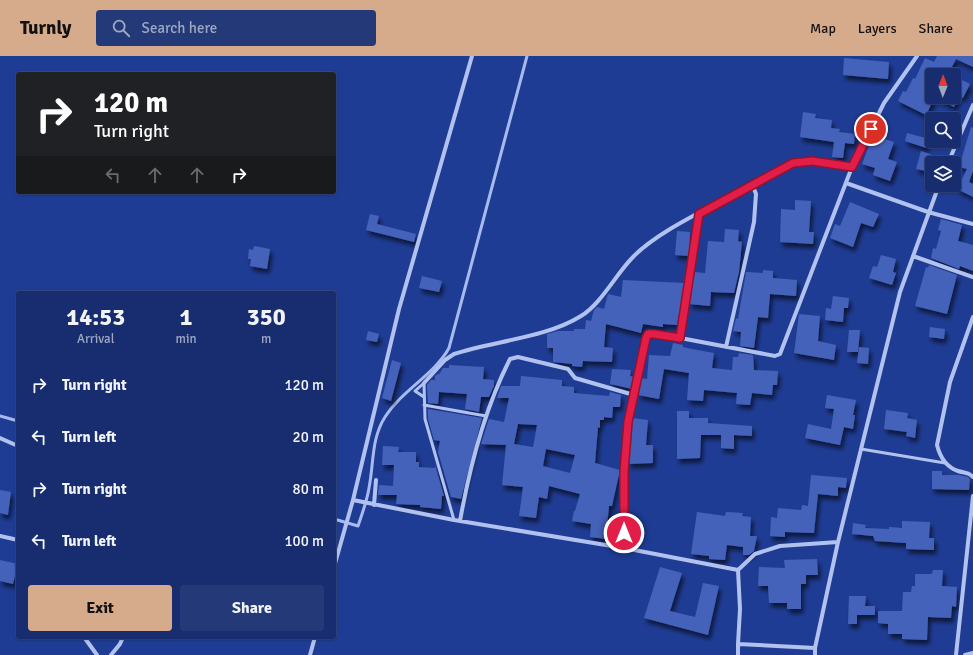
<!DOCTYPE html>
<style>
body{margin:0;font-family:Signika,sans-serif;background:#243977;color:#f1f3f6;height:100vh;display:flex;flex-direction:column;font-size:15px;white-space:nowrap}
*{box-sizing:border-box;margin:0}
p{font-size:13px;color:#9ea8c3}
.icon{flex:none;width:22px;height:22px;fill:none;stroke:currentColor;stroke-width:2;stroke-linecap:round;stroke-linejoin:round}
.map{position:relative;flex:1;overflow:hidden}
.sheet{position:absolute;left:16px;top:235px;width:320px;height:348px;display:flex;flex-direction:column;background:#172d6f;border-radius:4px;box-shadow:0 1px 3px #0004,0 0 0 1px #364982}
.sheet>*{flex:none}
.guide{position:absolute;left:16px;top:16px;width:320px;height:122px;border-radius:4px;box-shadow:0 1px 3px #0004,0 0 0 1px #364982;background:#202124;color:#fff;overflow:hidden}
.needle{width:26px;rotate:1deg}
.tools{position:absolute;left:925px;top:12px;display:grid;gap:8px}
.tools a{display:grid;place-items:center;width:36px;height:36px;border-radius:4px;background:#172d6f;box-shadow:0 1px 3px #0004,0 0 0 1px #364982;font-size:20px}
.pin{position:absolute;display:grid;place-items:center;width:34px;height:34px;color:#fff;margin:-17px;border:2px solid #fff;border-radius:50%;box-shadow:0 1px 4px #0007}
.me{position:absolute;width:44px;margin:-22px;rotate:0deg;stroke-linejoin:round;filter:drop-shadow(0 0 3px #0008)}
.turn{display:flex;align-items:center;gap:14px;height:84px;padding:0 12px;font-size:18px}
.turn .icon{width:52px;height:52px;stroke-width:2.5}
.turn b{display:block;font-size:28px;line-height:34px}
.lanes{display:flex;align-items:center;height:38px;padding:0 12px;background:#0003;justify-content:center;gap:20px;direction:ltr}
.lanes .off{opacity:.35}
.eta{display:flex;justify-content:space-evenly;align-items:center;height:68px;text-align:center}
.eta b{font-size:24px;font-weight:800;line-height:28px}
.primary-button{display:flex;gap:8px;margin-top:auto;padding:8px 12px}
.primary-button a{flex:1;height:46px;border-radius:4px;background:#d6ab8b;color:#111;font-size:16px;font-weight:800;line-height:46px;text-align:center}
.primary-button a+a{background:#243977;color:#f1f3f6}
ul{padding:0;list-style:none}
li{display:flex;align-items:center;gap:12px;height:52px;padding:0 12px}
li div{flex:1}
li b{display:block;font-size:15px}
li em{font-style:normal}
header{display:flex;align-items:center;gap:24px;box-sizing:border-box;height:56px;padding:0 20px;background:#d6ab8b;color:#111}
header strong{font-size:19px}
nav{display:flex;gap:22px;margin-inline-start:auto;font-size:14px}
.search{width:280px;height:36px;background:#243977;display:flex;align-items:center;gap:10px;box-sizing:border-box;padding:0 14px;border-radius:4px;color:#9ea8c3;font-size:15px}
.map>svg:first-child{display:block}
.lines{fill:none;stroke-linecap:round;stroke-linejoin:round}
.stream{stroke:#a6baf0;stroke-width:3}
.building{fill:#4462ba;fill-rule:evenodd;filter:url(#shadow)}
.lane{stroke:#b2c2ee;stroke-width:3}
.street{stroke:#b2c2ee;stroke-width:4}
.route-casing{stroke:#92132f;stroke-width:10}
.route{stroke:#e11d48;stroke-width:7}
</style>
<header>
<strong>Turnly</strong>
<div class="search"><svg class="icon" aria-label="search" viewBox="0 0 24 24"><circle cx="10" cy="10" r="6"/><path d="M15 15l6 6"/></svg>Search here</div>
<nav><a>Map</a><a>Layers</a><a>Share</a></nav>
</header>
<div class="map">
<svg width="973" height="599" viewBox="0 0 973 599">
<defs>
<filter id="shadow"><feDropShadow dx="2.5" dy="4.5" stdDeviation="2" flood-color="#0009"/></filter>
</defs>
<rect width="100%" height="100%" fill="#1f3c94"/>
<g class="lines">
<!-- stream -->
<path class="stream" d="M0,360L18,365
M334,463L358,470C362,458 367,445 369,432C374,407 371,383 385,361C402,334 434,319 449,292L527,0"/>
</g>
<!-- building -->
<path class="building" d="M937,0H973V11L956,3L948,19H932V41H959L954,51L935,41L926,59L898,45L903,35L906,36L913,22L915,23L925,2L934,6Z
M844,2L889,6L888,23L843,19Z
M954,20L970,28L963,42L954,37Z
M803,56L816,58L815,62L832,64L831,72L840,73L839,76L855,78L854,88L845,87L843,102L832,101L834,86L800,81Z
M971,71L973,72V115L969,126L973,128V141L957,133L967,113L959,111Z
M907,77L929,83L926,92L905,85Z
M873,79L894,86L888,103L897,106L890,125L873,119L875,112L862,108Z
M921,95L935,100L931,116L916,113Z
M795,144L811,145L809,176H814L813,188L780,186L781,153L795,154Z
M850,146L879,158L873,171L861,167L853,191L830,182L835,168L840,170Z
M370,158L379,160L377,168L416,178L414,186L366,174Z
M941,163L962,169L958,185L973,189V215L960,210L959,213L931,202L933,192L936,193L941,175L938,174Z
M725,173L739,174L738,185L742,186L739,216L734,237L711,236L710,250L689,248L694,216L705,217L708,185L724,186Z
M677,175L690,176L689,200L675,199Z
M254,190L270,193L267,213L250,210L251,203H248L249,193L253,194Z
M881,199L896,203L893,216L896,217L892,229L869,222L873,210L877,211Z
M929,209L957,219L947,258L915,250L926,211L928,212Z
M763,214L773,215V222L797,224L796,240L770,238L768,262L758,261L754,292L740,290L741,276L733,275L736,262L738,263L746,216L763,217Z
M422,220L442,225L439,236L419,232Z
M623,224L685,227L677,269L663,268V271L643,268L641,277L606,268L604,291L613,292L612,306L583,305L582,311L572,310V308L553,306V292H547V278L558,275H574V273H585L586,264L591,265L594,254L597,251L604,253L608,238L621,241Z
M833,240L849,242L848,252H844L843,266L825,264L826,252L831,253Z
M799,258L820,260L818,285L836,289L834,304L794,297Z
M930,271L945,273L944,283L929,281Z
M849,274H860L858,296H847Z
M368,275L379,278L377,286L366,284Z
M673,287L683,289V291L692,293L714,297L712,312L732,314L733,301H738L739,297L753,299L754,314L778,315L777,329H773L772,339L752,337L750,349L736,348L737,337L704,334L703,345L687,344L689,317L664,313L659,343L638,339L641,322L647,323L649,299L670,300Z
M859,291L869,292L868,308L857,307Z
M392,304L401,307L391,345L382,342Z
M449,309L484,311L483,323L494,324V330L489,341H481L479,356L465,353L467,338L439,336L438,348L428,347L427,329L431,324H435V320L440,317L443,312H449Z
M612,313L631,314L630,320L634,321L632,333L610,328Z
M521,320L562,324V330L574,331V337L609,340L610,336L621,339L620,351H613L612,362L604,361V364H600V372L598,371L595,407L620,414L612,450H609L606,483L590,481L591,468L572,465L574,455H575L580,438L549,430L547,443L539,441L536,462L519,460L523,431L502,429L506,389L481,388L489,363L504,366L509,342H497L501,330H520ZM518,368L537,369L533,391L514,388ZM546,393L575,399L570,417L543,410Z
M827,339L856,344L853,359H855L853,373L844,371L840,389L805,382L808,368L831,373L834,353L825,352Z
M428,353L482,362L461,443L451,441L438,396L440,385L434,384L428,363Z
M886,354L908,357L907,362L917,364L915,382L906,380L907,376L884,373Z
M677,355H689V362H708V367L752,370V380L734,379V393L721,392V379H701L700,402L677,403Z
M633,362L648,364L646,389H653V407L628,408Z
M383,390L399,391L398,396H416V406H419V411L435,412V409L444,440H442L441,453L420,451V449L396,448L397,439H378L379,429L393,430L394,409H382Z
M932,415H942V419H959L968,421L970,423L969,434L932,433Z
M811,419L847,422L846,432L838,431V440L818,438L814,477L785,476V481L770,480L771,461L777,462L778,452L801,454L802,449L808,450Z
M0,434L11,436L8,459L0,457Z
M697,456L725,460L726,456L743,457L742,460L751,461L750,480H757L754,495L749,499H743V491L727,489L725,504L709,503V500L691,498Z
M902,465L930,466L929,482H934V494L906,493V487L875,485L873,480L852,478L853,467L866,469L865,472L889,473V471L902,472Z
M817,503L818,519H806V528H801V553H787V547H769L768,530H758L759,511L785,512L784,504Z
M0,504L18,508L13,528L0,525Z
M660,511L682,517L670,555L695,561L703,527L719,530L708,579L644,562Z
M933,514H943L942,530L957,531L956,551L952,550L951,562L928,561L927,584L902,583V578H888V568L878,567V555H902L903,536H911L912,530H915V518H932Z
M849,540H866L865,550H875V559H857V568H848Z"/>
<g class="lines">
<!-- lane -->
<path class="lane" d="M424,327L425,363L454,464
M424,341L415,335L424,327
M424,349L486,360
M861,393L945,407"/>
<!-- street -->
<path class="street" d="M948,107L973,49
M846,127L928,156L973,168
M913,200L973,221
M973,261L950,326L937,389C940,401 946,411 958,415C964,417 969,416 973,421
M680,282L699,158
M726,291L754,166L756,138L752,128
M424,327L445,304L454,298C493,285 546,282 581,260C601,248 616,218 633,201C657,176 707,153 738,136C756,126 781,108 801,105C817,103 836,109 852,111
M0,382L18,390
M353,444L454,464L624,492
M374,449L376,424
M460,465C470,409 484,354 510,303L518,301L568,313L575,322L634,339
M0,480L18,484
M334,511L353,444L399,253L472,0
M738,514L755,498L780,490L838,486
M18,534V544
M84,581L97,599
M815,592L838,486L900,236L939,129
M111,599L120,588L123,581
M310,599L315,581
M738,599V588
M815,599V592L738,588L740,553L738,514L624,492V415L628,367L640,311L649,278L654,277L775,300L780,298L852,111L884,47L917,0
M956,599L973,440
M965,599L973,597"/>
</g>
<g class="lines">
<!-- route casing -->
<g class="route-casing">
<path id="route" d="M624,477V416L628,366L646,282L648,278H654L680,282L699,158L793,107L812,105L852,111L871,73"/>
</g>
<!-- route -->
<use href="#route" class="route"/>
</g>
</svg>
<div class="tools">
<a><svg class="needle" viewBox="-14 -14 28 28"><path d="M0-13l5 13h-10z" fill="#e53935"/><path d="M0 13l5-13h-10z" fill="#9ea8c3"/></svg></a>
<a><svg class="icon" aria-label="search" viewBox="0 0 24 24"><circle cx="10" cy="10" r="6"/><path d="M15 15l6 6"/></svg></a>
<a><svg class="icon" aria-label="layers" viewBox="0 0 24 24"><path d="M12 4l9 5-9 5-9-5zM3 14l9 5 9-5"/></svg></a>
</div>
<div class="pin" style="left:871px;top:73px;background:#d93025"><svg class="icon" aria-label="arrive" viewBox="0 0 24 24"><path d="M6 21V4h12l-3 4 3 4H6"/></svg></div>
<svg class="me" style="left:624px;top:477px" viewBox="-20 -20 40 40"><circle r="17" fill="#e11d48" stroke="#fff" stroke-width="3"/><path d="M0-11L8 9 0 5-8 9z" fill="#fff"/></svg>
<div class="guide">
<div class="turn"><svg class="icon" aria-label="right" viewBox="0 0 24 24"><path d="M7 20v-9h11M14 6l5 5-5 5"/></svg><div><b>120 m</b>Turn right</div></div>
<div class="lanes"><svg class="icon off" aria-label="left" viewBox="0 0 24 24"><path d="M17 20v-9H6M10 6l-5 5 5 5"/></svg><svg class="icon off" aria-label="ahead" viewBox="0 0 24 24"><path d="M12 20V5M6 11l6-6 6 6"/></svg><svg class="icon off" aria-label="ahead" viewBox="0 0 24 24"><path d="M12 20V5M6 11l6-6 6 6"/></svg><svg class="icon" aria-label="right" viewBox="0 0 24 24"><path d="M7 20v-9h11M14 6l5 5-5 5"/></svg></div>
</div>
<section class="sheet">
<div class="eta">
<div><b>14:53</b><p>Arrival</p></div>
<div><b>1</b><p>min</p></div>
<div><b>350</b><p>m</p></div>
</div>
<ul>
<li><svg class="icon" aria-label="right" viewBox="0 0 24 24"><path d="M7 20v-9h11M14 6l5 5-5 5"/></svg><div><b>Turn right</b></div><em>120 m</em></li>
<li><svg class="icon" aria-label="left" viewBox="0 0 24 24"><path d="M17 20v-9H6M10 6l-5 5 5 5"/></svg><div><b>Turn left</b></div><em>20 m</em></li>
<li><svg class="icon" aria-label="right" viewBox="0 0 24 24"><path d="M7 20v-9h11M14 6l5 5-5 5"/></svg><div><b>Turn right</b></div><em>80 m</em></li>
<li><svg class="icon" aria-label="left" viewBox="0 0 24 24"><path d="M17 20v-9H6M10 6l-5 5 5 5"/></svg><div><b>Turn left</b></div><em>100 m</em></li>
</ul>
<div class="primary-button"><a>Exit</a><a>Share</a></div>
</section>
</div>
